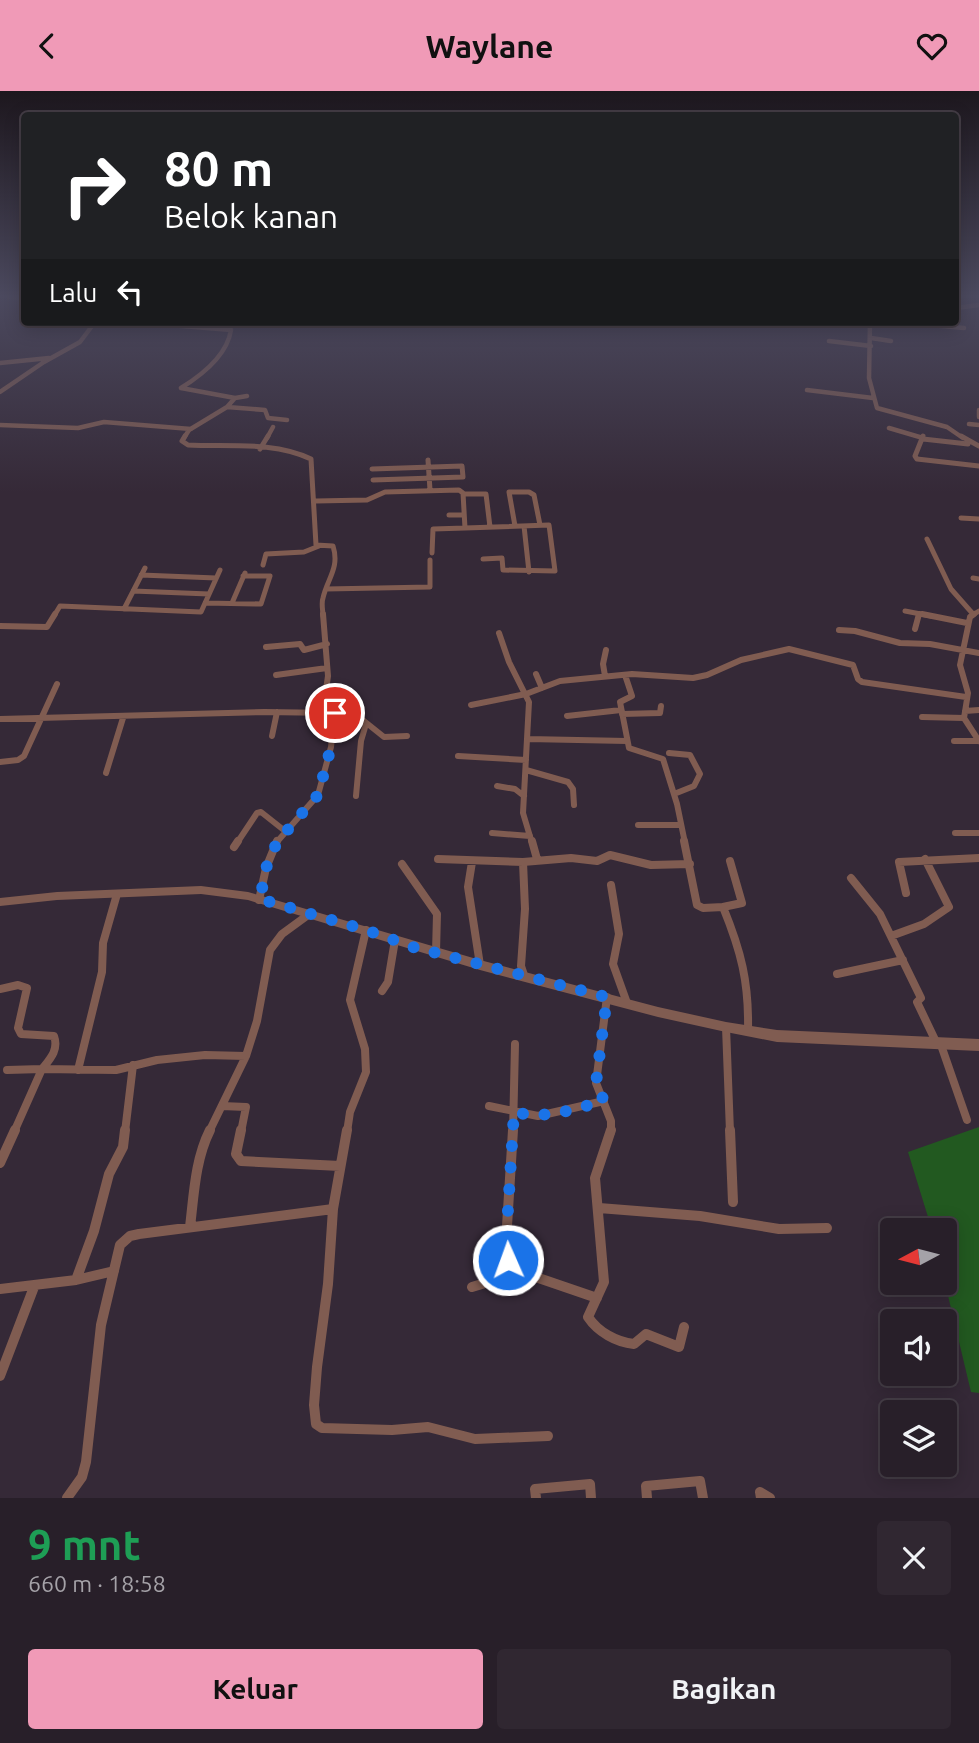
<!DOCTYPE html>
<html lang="id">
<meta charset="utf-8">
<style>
body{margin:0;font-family:Ubuntu,sans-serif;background:#302731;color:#f1f3f6;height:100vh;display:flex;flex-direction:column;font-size:26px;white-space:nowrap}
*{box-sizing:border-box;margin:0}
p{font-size:23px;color:#a5a2a8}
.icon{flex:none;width:38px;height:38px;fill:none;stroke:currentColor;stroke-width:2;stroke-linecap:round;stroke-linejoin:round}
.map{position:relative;height:1407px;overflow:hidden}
.sheet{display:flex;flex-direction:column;background:#281f29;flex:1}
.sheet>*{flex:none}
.top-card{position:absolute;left:21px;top:21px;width:938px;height:214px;border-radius:7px;box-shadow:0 4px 18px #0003,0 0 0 2px #443d46;background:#202124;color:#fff;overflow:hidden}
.needle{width:46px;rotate:263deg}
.tools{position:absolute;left:880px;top:1127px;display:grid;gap:14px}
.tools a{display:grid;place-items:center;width:77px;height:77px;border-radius:7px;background:#281f29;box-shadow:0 4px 18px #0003,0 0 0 2px #443d46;font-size:35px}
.pin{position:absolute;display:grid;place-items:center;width:60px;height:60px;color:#fff;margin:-30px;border:4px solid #fff;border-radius:50%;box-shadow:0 2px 7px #0007}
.me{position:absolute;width:77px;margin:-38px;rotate:358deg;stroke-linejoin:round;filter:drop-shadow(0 0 5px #0008)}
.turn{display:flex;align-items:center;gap:24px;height:147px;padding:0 28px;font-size:32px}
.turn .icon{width:91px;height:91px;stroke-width:2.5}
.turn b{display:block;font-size:49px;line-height:60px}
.then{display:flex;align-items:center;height:66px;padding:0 28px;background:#0003;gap:14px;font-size:26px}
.round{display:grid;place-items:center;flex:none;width:74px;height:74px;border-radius:7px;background:#302731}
.head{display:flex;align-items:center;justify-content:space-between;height:119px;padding:0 28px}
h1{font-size:42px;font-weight:600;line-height:52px;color:#1e9e55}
.action{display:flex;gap:14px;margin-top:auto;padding:14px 28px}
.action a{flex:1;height:80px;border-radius:7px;background:#f09ab7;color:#111;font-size:28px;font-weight:600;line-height:80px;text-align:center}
.action a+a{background:#302731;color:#f1f3f6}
header{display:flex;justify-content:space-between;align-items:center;height:91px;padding:0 28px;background:#f09ab7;color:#111;font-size:32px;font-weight:600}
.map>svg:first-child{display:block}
.green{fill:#225920}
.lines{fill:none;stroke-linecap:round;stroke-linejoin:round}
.minor-far4{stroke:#805c51;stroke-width:4.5}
.minor-far3{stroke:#805c51;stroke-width:5}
.minor-far2{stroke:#805c51;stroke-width:6}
.minor-far1{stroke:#805c51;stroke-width:8}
.minor{stroke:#805c51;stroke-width:10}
.tertiary{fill:#805c51;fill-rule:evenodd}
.route{stroke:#1a73e8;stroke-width:12;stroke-dasharray:0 21.6}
</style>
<header><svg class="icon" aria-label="back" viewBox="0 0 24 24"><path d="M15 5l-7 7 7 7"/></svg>Waylane<svg class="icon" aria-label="heart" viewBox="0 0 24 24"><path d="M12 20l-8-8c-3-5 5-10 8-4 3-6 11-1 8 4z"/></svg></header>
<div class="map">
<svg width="979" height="1407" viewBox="0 0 979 1407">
<rect width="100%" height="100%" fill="#352937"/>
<!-- green -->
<path class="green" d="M979,1036V1302L971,1301L945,1192V1139H932L908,1061Z"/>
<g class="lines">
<!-- minor-far4 -->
<path class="minor-far4" d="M9,206L24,207
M956,217L979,214
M133,231L231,239C227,265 202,284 181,297
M870,231L869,287L877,317L947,336L963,347
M897,231L964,237
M871,247L891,250
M829,250L871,255
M0,272L49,267
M181,297L235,307
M807,299L873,307
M0,301L44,271L80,251L95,231
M227,316L265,319L268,327L287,329
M979,319V326
M969,333L979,334
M0,334L78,337L104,331L191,338
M889,337L923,347
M184,347L189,339L227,316L235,307L247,305
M267,347L273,336"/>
<!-- minor-far3 -->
<path class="minor-far3" d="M185,345L182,350L188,354C228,356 274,350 311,368L316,454L333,455C340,477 327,488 323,507C321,512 323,520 323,525
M923,345L915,365L917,368L979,375
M961,345L979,355
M923,348L968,353
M260,358L268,345
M428,369L430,399
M372,378L462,375L463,386L373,389
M463,403H486L490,436
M316,410L367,409L385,401L459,399L463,402L465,437L433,438L432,462
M449,424H464
M961,427L979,428
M515,435L509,401H529L534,404L540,434
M524,435L529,481
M465,437L549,434L555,480L503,479L502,467L483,468
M927,448L951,498L973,523
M263,474L266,463L304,461L319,455
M141,484L216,487
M973,487L979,488
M326,498L430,496V469
M133,500L209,503
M205,512L261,513L270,485H243
M232,512L245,482
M124,518L145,477
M905,520L931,525
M54,525L60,515L201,521L220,479
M971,525L979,520"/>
<!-- minor-far2 -->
<path class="minor-far2" d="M922,523L967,532
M974,523L970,526L960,574L968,602L964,627L979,650
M0,535L47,536L55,523
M915,538L919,523
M839,539L855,540L900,552L930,553L979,562
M499,542L509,571L529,611L523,722L532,752
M266,556L300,553L304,559L327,553
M536,583L542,597
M276,584L327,577
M625,584L632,605L620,611L629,657L663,668L677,713L685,752
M605,585L603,573L606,559
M471,614L526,603L560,590L632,583L693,587L707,584L741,569L789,558L853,574L858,588L862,591L966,606
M323,620L328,585L323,523
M965,620L979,619
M335,622L364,630L384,646L407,645
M622,623L660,622L661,615
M567,625L621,619
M922,626L964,627
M0,628L264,621L335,622L331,656L318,704L276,752
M272,645L277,621
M528,648L627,650
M954,650H979
M669,662L690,664L700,683L694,695L674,703
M458,665L526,669
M0,671L18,669L24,665L57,593
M526,679L568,691L573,698L574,714
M106,682L123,627
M497,695L515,698L524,705
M356,705L361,650L366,633
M638,734H681
M492,742L530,745
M955,742H979
M237,752L257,722L261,721L285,740"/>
<!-- minor-far1 -->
<path class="minor-far1" d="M532,750L537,768
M684,750L697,814L703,817L723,816C741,860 749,891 748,939
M234,756L238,750
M438,768L523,771L571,767L597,770L610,764L651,774L690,773
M472,771L468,796L480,874
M523,771L525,818L521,875L524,884
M402,773L437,823L436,861
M851,787L880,823L921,907L917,911L937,953
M611,794L619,843L613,873L627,912
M906,802L899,771L979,767
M259,809L266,777L277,750
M723,816L742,812L730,770
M891,845L924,833L949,816L925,768
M837,883L903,869
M0,898L18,894L27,897L18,937L21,943L54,945C59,959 50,968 42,978L7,979
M382,900L388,891L395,849
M607,906L596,992L611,1030V1041
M726,936L730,1041
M941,954L967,1029
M78,979L102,881L103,852L117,803
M222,1015L246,1016L241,1041
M489,1015L538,1025L604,1010
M14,1041L42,978L116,979L157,969L205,964L246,965L257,930L270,859L282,843L308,824
M125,1041L133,974
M209,1041L246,965
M347,1041L350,1021L366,981L365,958L350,909L366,839
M513,1041L515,953"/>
<!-- minor -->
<path class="minor" d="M241,1039L236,1063L241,1070L340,1075
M347,1039L333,1118L328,1193L317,1276L314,1314L316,1333L322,1337L392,1339L428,1336L475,1348L548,1345
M513,1039L506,1151L508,1169L521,1181L597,1207
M611,1039L595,1087L604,1191L588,1226C598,1241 616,1251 634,1253L646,1243L679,1256L684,1236
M730,1039L733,1111
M0,1072L15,1039
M599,1117L700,1125L779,1138L827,1137
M190,1136C194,1103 195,1069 210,1039
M76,1189L114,1180
M472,1196L495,1189L510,1171
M0,1198L76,1189L94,1140L109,1083L123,1056L125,1039
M0,1285L34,1196
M67,1407L82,1386L86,1371L101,1234L120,1154L130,1145L139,1143L333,1118
M536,1407L535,1398L590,1393L591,1407
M647,1407L646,1395L700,1390L703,1407
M761,1407L760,1401L770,1407"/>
<!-- tertiary -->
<path class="tertiary" d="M201,795L248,801L480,869L658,916L726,931L777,939L979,948V960L777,951L726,941L658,926L480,879L248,809L201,803L57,809L0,815V807L57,801Z"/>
</g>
<!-- sky -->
<linearGradient id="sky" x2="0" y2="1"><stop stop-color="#1d171e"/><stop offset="0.51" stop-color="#4b495e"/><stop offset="1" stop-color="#4b495e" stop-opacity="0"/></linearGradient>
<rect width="979" height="402" fill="url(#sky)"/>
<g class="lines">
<!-- route -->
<path class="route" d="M335,622L331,656L318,704L277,751L266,777L260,808L366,839L413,856L607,906L596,992L604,1010C574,1018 544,1029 514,1021L506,1151L508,1169"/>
</g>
</svg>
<div class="tools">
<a><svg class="needle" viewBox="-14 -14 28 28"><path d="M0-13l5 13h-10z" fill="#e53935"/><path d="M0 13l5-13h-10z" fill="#a5a2a8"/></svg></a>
<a><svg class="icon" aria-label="sound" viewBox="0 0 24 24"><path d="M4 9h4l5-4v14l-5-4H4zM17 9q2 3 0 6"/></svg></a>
<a><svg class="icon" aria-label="layers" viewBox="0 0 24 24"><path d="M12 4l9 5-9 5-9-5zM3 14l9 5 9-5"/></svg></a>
</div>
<div class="pin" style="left:335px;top:622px;background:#d93025"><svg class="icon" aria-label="arrive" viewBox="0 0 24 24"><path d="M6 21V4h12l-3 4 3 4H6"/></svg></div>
<svg class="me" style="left:508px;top:1169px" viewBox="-20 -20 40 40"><circle r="17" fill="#1a73e8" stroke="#fff" stroke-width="3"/><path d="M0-11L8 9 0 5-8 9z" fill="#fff"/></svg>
<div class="top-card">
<div class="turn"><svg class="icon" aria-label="right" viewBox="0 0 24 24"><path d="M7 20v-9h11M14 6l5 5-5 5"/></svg><div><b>80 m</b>Belok kanan</div></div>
<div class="then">Lalu<svg class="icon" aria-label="left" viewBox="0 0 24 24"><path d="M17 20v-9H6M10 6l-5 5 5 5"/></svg></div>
</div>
</div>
<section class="sheet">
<div class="head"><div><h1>9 mnt</h1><p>660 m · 18:58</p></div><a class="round"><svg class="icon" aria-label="close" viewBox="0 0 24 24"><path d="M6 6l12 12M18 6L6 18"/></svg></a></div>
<div class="action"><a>Keluar</a><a>Bagikan</a></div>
</section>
